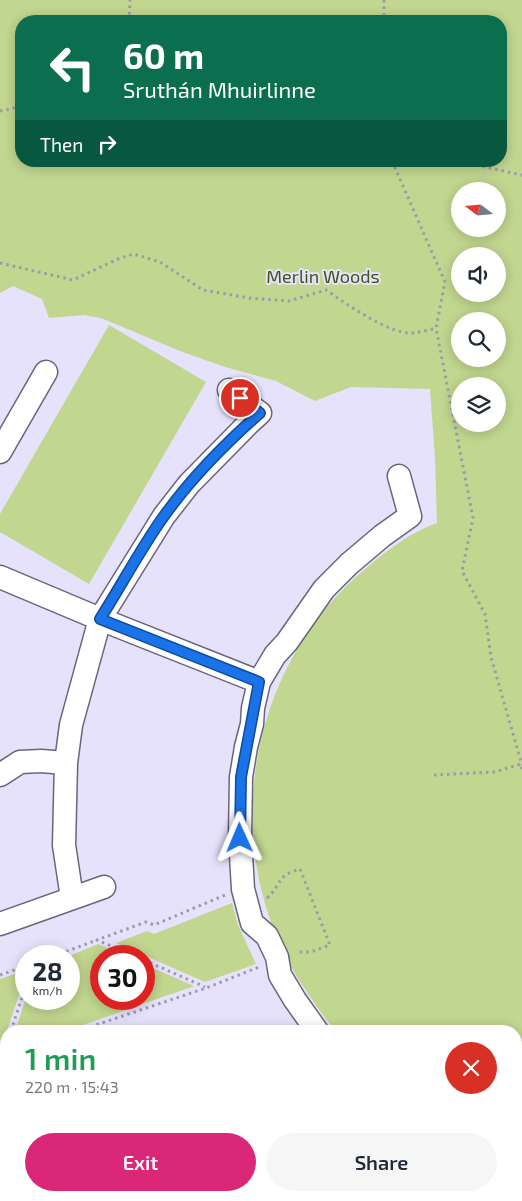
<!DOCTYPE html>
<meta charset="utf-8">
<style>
body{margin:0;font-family:"Exo 2",sans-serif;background:#f6f6f7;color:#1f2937;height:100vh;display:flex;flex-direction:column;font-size:19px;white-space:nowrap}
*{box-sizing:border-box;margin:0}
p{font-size:16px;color:#747a83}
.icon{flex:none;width:28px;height:28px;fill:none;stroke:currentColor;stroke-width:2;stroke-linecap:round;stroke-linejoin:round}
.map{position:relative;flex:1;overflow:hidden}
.side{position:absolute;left:0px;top:1025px;width:522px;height:176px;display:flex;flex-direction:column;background:#fff;border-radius:20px 20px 0 0;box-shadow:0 2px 12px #0003}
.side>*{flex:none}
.guide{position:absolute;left:15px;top:15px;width:492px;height:152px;border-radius:20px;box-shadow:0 2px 12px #0003;background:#0b6e4f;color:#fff;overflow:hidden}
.needle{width:32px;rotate:286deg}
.controls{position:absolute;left:451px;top:182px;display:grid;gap:10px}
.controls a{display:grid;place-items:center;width:55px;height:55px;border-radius:50%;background:#fff;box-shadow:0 2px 12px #0003;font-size:25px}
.speed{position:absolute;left:15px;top:945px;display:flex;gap:10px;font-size:25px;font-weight:700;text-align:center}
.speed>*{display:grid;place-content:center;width:65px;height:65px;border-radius:50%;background:#fff;box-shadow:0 2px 12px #0003;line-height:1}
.speed small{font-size:12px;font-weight:400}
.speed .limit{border:8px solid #d22;background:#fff;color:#111}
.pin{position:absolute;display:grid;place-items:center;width:42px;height:42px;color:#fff;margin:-21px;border:2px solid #fff;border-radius:50%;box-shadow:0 1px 5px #0007}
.me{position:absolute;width:55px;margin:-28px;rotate:359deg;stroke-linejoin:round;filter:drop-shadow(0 0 4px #0008)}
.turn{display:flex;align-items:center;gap:18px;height:105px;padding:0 25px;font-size:22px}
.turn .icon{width:65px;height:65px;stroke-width:2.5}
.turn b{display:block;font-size:35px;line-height:42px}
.then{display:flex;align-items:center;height:48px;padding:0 25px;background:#0003;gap:10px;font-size:19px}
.round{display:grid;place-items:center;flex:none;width:52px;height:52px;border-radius:26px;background:#f6f6f7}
.head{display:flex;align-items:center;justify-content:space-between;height:85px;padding:0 25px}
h1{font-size:30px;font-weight:600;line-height:38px;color:#1e9e55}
.cta{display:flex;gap:10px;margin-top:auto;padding:10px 25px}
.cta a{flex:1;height:58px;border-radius:30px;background:#db2777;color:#fff;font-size:20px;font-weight:600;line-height:58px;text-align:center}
.cta a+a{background:#f6f6f7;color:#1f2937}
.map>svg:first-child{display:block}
.green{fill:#c1d68f;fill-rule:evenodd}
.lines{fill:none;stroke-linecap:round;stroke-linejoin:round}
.street-casing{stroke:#69657b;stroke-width:25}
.path{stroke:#9e9aae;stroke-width:3;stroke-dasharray:2.5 4;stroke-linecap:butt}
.street{stroke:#fff;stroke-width:22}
.route-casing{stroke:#114b97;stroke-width:12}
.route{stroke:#1a73e8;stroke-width:9}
.labels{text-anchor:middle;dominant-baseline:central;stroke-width:4;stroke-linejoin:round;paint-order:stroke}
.park-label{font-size:18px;fill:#43511c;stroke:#e6e2fb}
</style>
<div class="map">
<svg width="522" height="1201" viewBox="0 0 522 1201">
<rect width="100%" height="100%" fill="#e6e2fb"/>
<!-- green -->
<path class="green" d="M0,0H522V1135L516,1134V1031H336C324,1018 315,1004 305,989C216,857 243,672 364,570C386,551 409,533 437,523L435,458L430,389L351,387L315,401L276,381L225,367L180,351L101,318L84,315L49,318L42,299L13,286L0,293ZM21,21H501V161H21ZM460,191H498V229H460ZM460,256H498V294H460ZM460,321H498V359H460ZM460,386H498V424H460Z
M109,325L206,382L89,584L0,532V514Z
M232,903L238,925L256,964L205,982L116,943L147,931L154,934Z
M98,944L126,956H101V999H144V964L194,986L66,1031H15L26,998L69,999V956Z
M26,970V974L0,1052V979Z"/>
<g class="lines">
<!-- street casing -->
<g class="street-casing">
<path id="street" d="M0,452L46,372
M0,577L100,619L259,682
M0,775L20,762L41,761L66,763
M72,898L64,845L66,763L71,725L100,619L164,516L189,484L248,424L260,413L229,390
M0,924L104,887
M317,1031L295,1000L280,975L277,957L267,936L252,923L243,889L240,838L241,777L246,747L252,724L253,708L259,682L275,655L287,642L324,589L349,564L382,536L410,516L399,476
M516,1151L522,1152
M0,1183L6,1192
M236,1195L243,1201
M177,1201L188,1195
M366,1201L369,1195"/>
</g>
<!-- path -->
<path class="path" d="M384,0V21
M129,21L130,0
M0,111L12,109L21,104
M392,161L445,282L436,328L473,518L462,571L485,614L491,657L522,765
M457,161L522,175
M0,263L73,280L120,258L134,254L160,262L203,290L249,298L289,301L326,290C345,303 390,335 413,333C421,332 429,330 436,328
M434,775L494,772L521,764L522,769
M267,898C283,884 274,877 300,869L330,945L311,952H296
M54,956L97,940
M134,956L97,940L146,922L154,925L225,895
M144,960L205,987
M0,975L26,966
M11,1031L26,985
M78,1031L206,988L259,967
M2,1058L6,1044"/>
<!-- street -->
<use href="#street" class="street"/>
</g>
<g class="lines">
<!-- route casing -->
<g class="route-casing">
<path id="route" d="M240,398L260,413C227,442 190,480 164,516C141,548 121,586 100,619L259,682L241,777L240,838"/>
</g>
<!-- route -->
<use href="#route" class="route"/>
</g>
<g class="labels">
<!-- park labels -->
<g class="park-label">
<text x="323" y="276">Merlin Woods</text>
</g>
</g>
</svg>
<div class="controls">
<a><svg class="needle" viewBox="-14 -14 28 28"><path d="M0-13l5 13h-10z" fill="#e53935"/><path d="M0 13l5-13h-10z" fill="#747a83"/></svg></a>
<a><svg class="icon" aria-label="sound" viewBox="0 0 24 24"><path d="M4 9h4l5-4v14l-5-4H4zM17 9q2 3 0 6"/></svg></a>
<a><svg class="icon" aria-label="search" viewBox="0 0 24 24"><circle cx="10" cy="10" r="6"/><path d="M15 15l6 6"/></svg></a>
<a><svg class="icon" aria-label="layers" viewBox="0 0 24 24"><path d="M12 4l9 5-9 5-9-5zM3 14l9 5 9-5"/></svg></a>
</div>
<div class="speed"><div>28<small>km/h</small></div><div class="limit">30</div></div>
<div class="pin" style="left:240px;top:398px;background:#d93025"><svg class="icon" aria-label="arrive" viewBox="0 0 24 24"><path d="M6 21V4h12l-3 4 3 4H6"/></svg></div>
<svg class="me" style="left:240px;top:838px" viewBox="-20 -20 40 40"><path d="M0-17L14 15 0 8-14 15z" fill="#1a73e8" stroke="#fff" stroke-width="4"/></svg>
<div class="guide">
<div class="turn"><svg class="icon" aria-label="left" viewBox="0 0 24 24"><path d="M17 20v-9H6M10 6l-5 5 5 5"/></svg><div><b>60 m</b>Sruthán Mhuirlinne</div></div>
<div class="then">Then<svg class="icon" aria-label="right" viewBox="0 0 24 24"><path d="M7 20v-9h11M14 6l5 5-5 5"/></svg></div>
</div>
<section class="side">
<div class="head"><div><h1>1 min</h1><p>220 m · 15:43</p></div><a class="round" style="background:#d93025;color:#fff"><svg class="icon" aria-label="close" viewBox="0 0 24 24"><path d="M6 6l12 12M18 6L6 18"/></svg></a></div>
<div class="cta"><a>Exit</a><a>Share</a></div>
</section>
</div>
